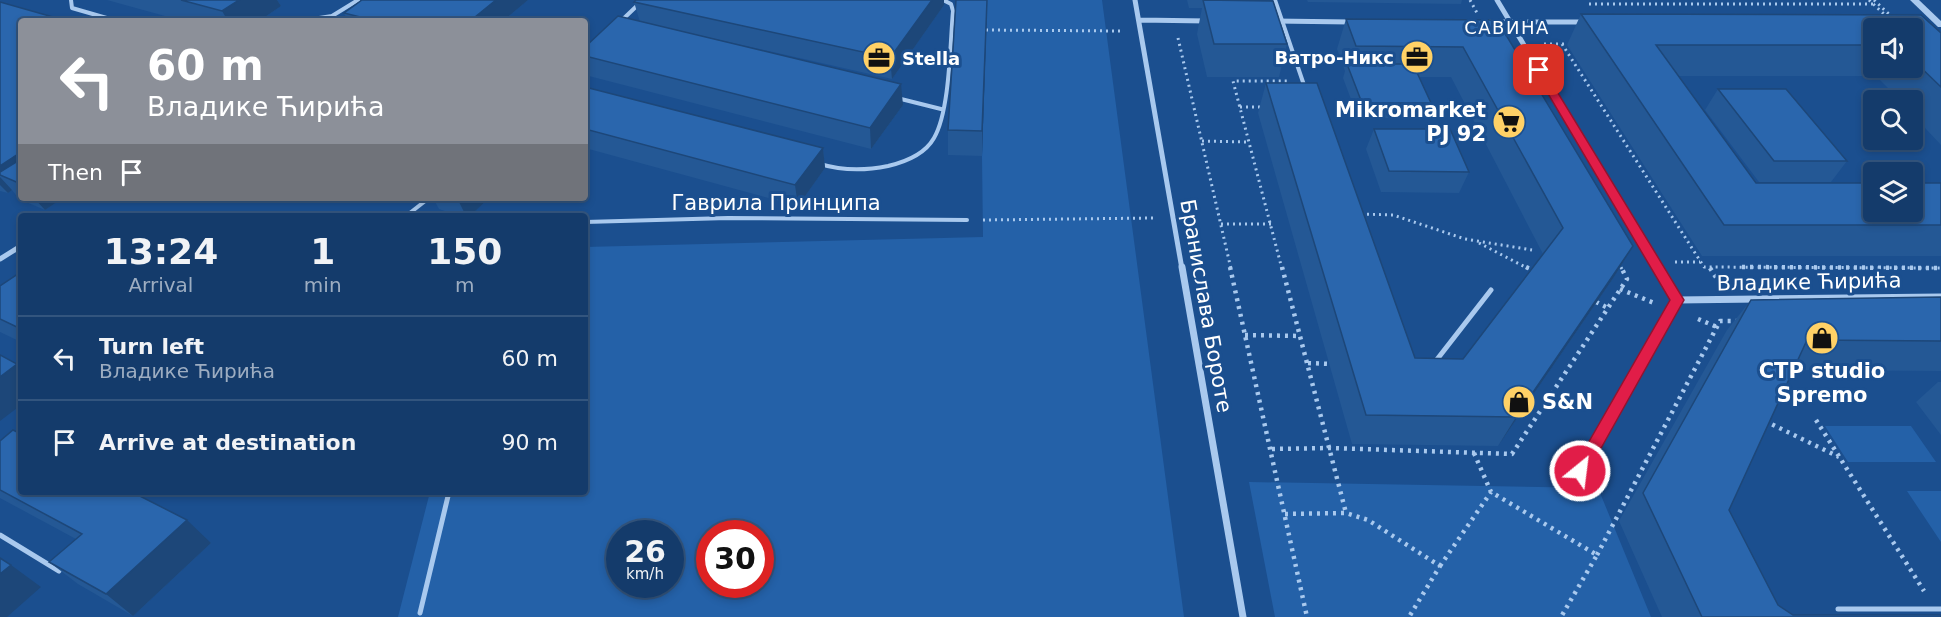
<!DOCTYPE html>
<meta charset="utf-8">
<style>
body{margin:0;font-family:"DejaVu Sans",sans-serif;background:#1d4271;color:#f1f3f6;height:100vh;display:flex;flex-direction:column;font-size:22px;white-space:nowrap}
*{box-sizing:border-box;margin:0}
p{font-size:20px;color:#9dadc1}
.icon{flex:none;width:33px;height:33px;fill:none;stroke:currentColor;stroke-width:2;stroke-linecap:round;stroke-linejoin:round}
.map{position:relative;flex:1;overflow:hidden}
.details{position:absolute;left:18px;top:213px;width:570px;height:282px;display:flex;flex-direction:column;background:#143b6b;border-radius:6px;box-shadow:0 3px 9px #0003,0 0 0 2px #33557e}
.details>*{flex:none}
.top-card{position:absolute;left:18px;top:18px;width:570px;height:183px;border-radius:6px;box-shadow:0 3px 9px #0003,0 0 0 2px #33557e;background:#8c9099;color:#fff;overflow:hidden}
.fabs{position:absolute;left:1863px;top:18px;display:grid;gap:12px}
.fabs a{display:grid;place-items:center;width:60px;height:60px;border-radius:6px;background:#143b6b;box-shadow:0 3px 9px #0003,0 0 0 2px #33557e;font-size:30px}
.speed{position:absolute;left:606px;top:520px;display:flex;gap:12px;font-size:30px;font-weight:700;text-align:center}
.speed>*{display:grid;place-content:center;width:78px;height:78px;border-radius:50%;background:#143b6b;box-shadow:0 3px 9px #0003,0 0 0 2px #33557e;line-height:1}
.speed small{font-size:15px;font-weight:400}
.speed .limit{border:9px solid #d22;background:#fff;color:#111}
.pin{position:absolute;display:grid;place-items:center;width:51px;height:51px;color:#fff;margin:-26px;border-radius:12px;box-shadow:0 3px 9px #0006}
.me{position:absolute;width:66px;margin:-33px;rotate:29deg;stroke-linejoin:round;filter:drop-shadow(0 0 4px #0008)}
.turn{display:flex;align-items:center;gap:21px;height:126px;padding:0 30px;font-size:27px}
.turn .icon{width:78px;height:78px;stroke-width:2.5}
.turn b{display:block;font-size:42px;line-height:51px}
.then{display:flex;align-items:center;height:57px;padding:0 30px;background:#0003;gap:12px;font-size:22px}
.eta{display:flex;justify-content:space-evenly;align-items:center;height:102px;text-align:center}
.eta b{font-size:36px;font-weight:700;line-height:42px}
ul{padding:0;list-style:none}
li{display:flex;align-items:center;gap:18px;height:84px;padding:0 30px;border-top:2px solid #33557e}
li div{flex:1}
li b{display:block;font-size:22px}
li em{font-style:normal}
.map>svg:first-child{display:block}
.green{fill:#2461a8;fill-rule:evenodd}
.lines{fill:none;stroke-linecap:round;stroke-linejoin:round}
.path-far1{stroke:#a9c9ee;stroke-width:3;stroke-dasharray:2 4;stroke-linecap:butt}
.path{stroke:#a9c9ee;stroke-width:4.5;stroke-dasharray:3 5;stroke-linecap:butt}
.service-far1{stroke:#a9c9ee;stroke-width:4}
.service{stroke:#a9c9ee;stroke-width:5}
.minor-far1{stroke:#a9c9ee;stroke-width:5}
.minor{stroke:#a9c9ee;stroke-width:7}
.tertiary{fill:#a9c9ee;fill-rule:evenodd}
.wall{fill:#245895;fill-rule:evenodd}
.shaded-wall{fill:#1d4779}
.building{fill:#2a66ad;stroke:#1d4779;stroke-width:1.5}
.route{fill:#e11d48;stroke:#92132f;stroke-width:1.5}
.labels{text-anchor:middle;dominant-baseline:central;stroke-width:6;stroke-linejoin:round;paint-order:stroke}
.far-neighbourhood-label{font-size:18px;letter-spacing:1.5px;fill:#fff;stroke:#1b4f8f}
.far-poi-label{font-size:18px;font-weight:bold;fill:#fff;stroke:#1b4f8f;text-anchor:end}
.poi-label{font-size:21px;font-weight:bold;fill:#fff;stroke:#1b4f8f;text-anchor:end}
.street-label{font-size:21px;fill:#fff;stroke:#1b4f8f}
</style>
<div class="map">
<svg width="1941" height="617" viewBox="0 0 1941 617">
<rect width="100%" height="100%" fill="#1b4f8f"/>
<!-- green -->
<path class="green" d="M987,0H1102L1184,617H398L430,492H585V247L983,237L982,156ZM620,534H670V585H620ZM710,534H760V585H710Z
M1825,426H1911L1936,462H1848Z
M1249,482L1598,488L1651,617H1275Z
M1907,491H1941V542Z"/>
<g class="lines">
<!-- path-far1 -->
<path class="path-far1" d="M1470,0L1477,13
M1869,0L1886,16
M1874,0L1893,18
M1589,4H1873
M986,30L1122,31
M1178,38L1231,269
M1544,44H1564
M1562,44L1704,267L1941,268
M1240,107H1265
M1202,141L1249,142
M1361,214L1393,215L1465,239L1532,250
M983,220L1155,218
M1221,224H1271
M1479,243L1529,269
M1618,262L1622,269
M1675,262H1700
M1282,269L1233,81H1287"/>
<!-- path -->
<path class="path" d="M1230,267L1307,617
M1282,267L1346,513
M1526,267L1534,271
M1742,267L1941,268
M1710,268L1719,282
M1620,289L1654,303
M1596,302L1608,308
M1698,319L1717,327
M1245,335L1300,336
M1308,363L1330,364
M1816,420L1924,591
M1765,421L1839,457
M1272,449L1330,448L1512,454L1627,279L1621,267
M1474,453L1491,492L1597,555L1561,617
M1285,514L1346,513L1368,520L1440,566L1409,617
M1597,555L1720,321H1740
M1440,566L1491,492"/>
<!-- service-far1 -->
<path class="service-far1" d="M71,0L72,8L117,21
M1275,0L1305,88
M300,21L332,16L358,0
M621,21L643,0
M897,98L941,109
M820,164C843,171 864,171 888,166C905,162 925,154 934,138C950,111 950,43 953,11L951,4L943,0
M406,216L429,198
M585,222L728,218L967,220"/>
<!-- service -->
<path class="service" d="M1435,362L1491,290
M0,535L59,571
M1838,609H1941
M420,613L449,492"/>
<!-- minor-far1 -->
<path class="minor-far1" d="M1135,0L1182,269
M1497,0L1658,269
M1139,20L1207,21
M1274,21L1351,22
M1490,22H1585
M0,259L21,246"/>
<!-- minor -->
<path class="minor" d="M1182,267L1243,617
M1657,267L1677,300L1941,297
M1580,470L1677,300"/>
<!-- tertiary -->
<path class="tertiary" d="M1910,0H1919L1941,21V27H1938Z"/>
</g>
<!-- wall -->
<path class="wall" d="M107,0H277L281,6L259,21H183Z
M362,0H528L503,21H348L344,13Z
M636,0H944V5L892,79L649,24L903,105L871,149L585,75V47L640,22L634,2Z
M987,0L982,156L948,155V130Z
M1187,0H1258L1287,44L1279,77H1207L1197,34L1202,8H1189Z
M1307,0H1462L1461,4L1308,2Z
M0,2L21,21V198H63L45,210L19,199L12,190L8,193L0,191Z
M1581,14L1921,15L1941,33V145L1912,114V100H1900L1876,76H1678L1756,183H1874V212H1912V183H1941V256H1702L1567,45ZM1874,28H1912V68H1874Z
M1346,19L1497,20L1633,246L1614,277L1498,446L1352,444L1258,113L1266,83L1415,358L1463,359L1543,254L1451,77H1419L1431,103L1425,118H1358L1343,78L1345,71L1337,49Z
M585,87L823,148L825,168L798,206L585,148Z
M1718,89L1847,161L1831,182H1759L1705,110Z
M1374,129L1469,172L1459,193L1381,192L1366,149Z
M433,198H489L470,216H459L439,209Z
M21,272V342L0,332V286Z
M1941,297V371L1793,370L1729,510L1778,605L1793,615L1941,617H1662L1619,521L1727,330L1751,300Z
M1938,382H1941V435L1916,402Z
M0,441L211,543L133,616L78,584L49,562L76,539L0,498Z"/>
<!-- shaded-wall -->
<path class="shaded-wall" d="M239,0H277L281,6L259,21H228L222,11Z
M496,0H528L503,21H470Z
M932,0H944V5L892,79L890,58Z
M987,0V7L982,156V131Z
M901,84L903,105L871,149L870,128Z
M823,148L825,168L798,206L795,185Z
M21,152V184L0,175V166Z
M0,177L12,190L8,193L0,185Z
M34,198H63L45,210Z
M457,198H489L470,216H466Z
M1633,246L1614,277L1498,446L1516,417Z
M17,364L21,367V405L0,421V377Z
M142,492H153L147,497Z
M187,520L211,543L133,616L106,594Z
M11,565L41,587L7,617H0V574Z"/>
<!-- building -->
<path class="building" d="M181,0H239L222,11Z
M362,0H496L470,21H376L344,13Z
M636,0H932L890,58L634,2Z
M956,0H987L982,131L948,130Z
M1203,0L1273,1L1287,44H1214Z
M0,2L67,21H21V152L0,166Z
M1581,14L1921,15L1941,33V87L1912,59V28H1874V45H1656L1756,183H1874V212H1912V183H1941V225H1724Z
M618,16L901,84L870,128L585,56V47Z
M1346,19L1497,20L1633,246L1516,417L1366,415L1266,83H1317L1415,358L1463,359L1563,228L1463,47L1356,46Z
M1347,64H1413L1431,103H1362Z
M585,87L823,148L795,185L585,129Z
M1718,89H1786L1847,161H1774Z
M1374,129H1450L1469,172L1389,171Z
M21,159V184L0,175V172Z
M21,272V329L0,319V286Z
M1941,297V341L1807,340L1729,510L1778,605L1793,615H1941V617H1702L1643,493L1751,300Z
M0,355L17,364L0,377Z
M13,430L21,434V492H132L187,520L106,594L49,562L82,534L0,490V441Z
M0,558L11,565L0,574Z"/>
<!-- route -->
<path class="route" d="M1539,67L1544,70L1684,300L1586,475L1580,477L1575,475L1573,471L1575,466L1670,300L1534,70Z"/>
<!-- icons -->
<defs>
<g id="office-disc" transform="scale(1.725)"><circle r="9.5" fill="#ffd166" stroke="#1b4f8f"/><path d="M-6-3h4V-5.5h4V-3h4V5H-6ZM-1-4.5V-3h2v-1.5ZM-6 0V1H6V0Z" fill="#111"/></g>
<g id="supermarket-disc" transform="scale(1.725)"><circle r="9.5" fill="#ffd166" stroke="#1b4f8f"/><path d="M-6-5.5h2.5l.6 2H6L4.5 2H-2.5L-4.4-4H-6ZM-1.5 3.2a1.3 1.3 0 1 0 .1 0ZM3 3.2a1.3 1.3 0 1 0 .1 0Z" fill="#111"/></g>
<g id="shop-disc" transform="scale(1.725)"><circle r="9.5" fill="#ffd166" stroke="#1b4f8f"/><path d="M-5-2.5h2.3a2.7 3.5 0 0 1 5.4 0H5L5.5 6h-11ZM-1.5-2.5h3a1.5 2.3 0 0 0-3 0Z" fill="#111"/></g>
</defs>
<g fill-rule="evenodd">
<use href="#office-disc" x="1417" y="57"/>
<use href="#office-disc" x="879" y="58"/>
<use href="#supermarket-disc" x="1509" y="122"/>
<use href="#shop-disc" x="1822" y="338"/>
<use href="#shop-disc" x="1519" y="402"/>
</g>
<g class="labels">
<!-- far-neighbourhood labels -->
<g class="far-neighbourhood-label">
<text x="1507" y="27">САВИНА</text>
</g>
<!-- far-poi labels -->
<g class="far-poi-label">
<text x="1394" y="57">Ватро-Никс</text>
<text x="902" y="58" text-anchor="start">Stella</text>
</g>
<!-- poi labels -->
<g class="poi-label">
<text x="1486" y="110">Mikromarket<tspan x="1486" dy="24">PJ 92</tspan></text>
<text x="1822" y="371" text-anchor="middle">CTP studio<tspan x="1822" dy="24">Spremo</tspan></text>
<text x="1542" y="402" text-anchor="start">S&amp;N</text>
</g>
<!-- street labels -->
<g class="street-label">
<text x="776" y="203">Гаврила Принципа</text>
<text transform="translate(1809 282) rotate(-1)">Владике Ћирића</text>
<text transform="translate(1206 306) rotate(80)">Бранислава Бороте</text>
</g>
</g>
</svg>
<div class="fabs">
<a><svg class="icon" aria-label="sound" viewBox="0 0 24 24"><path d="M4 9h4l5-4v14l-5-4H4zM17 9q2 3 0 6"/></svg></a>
<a><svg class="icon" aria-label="search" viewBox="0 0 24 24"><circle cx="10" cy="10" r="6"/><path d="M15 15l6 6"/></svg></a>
<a><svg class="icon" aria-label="layers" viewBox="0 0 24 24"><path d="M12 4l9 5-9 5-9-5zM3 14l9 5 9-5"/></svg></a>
</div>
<div class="speed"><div>26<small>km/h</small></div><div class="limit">30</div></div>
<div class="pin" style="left:1539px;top:70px;background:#d93025"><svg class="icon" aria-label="arrive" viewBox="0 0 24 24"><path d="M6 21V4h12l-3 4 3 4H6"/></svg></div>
<svg class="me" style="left:1580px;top:471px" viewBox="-20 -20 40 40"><circle r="17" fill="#e11d48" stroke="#fff" stroke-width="3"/><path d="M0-11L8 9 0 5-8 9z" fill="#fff"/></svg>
<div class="top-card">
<div class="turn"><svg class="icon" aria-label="left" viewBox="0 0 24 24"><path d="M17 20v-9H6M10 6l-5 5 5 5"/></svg><div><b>60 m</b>Владике Ћирића</div></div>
<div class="then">Then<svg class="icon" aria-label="arrive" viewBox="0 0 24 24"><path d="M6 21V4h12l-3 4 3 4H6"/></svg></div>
</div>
<section class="details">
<div class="eta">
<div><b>13:24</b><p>Arrival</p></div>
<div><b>1</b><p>min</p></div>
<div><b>150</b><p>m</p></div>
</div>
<ul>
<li><svg class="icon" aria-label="left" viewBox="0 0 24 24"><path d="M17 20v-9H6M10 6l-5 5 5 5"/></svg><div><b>Turn left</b><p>Владике Ћирића</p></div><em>60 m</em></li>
<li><svg class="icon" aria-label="arrive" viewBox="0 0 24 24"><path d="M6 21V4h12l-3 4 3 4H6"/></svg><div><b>Arrive at destination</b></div><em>90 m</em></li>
</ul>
</section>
</div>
